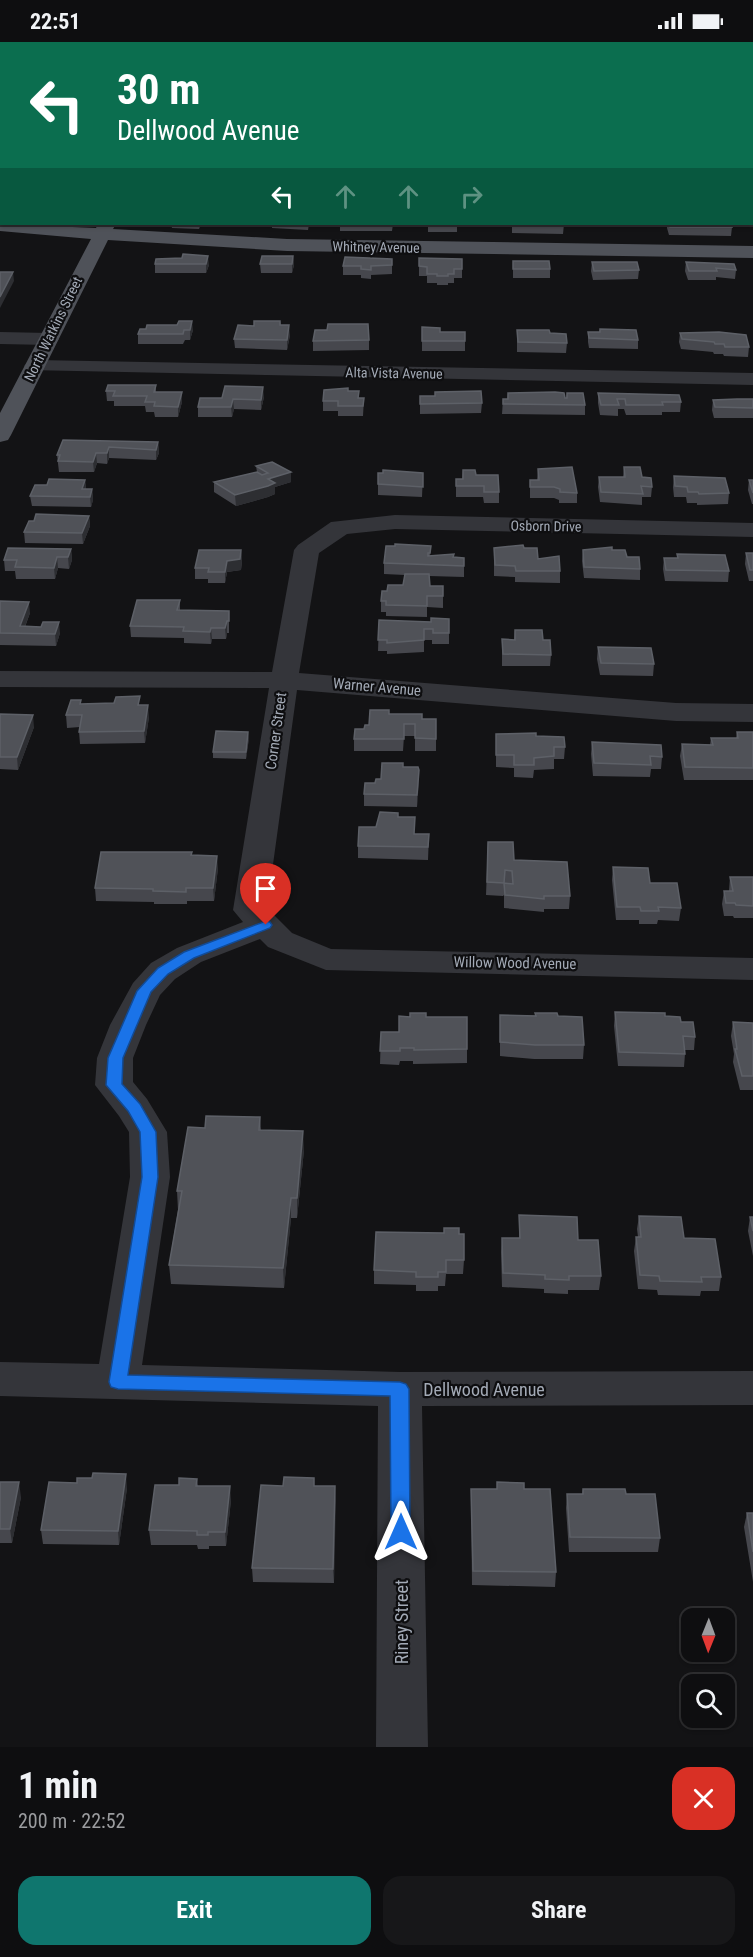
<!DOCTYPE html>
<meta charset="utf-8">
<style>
body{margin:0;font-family:"Roboto Condensed",sans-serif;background:#171719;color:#f1f3f6;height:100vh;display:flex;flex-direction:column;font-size:22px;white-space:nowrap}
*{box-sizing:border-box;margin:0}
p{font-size:20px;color:#9b9c9f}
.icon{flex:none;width:33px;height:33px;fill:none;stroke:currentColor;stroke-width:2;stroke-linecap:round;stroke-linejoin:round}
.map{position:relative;height:1705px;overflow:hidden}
.sheet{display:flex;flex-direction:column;background:#0e0e10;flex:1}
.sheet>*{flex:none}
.banner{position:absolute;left:0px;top:0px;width:753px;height:183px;box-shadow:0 2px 4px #0004,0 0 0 2px #2e2e30;background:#0b6e4f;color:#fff;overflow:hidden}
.needle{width:39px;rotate:181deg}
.controls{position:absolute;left:681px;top:1566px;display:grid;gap:12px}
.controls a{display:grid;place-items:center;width:54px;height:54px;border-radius:12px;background:#0e0e10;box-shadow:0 2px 4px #0004,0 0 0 2px #2e2e30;font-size:30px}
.pin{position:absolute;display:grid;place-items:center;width:51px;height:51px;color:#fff;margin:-62px -26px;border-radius:50% 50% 50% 0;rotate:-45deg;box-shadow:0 0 6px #0007}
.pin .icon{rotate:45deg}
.me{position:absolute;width:66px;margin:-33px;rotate:0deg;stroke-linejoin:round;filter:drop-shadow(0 0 4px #0008)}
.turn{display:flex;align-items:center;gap:21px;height:126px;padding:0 18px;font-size:27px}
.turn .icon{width:78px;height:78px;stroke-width:2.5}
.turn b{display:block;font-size:42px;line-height:51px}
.lanes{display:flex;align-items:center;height:57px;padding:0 18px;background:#0003;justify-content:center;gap:30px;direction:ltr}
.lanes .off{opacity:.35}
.round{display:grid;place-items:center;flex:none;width:63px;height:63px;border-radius:18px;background:#171719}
.head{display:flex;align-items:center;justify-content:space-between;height:102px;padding:0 18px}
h1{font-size:36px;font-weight:700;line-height:45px}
.cta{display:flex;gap:12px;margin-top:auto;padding:12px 18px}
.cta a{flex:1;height:69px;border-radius:18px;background:#0f766e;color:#fff;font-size:24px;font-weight:700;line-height:69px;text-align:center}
.cta a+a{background:#171719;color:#f1f3f6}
.status{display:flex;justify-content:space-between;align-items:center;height:42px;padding:0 30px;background:#0e0e10;direction:ltr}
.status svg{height:16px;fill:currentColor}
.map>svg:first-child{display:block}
.green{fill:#1b231b}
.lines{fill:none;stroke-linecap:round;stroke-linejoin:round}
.minor{fill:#34353a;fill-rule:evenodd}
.major{fill:#4f5259;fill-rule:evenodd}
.wall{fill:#46474d}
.shaded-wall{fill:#2d2e32}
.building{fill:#505258;stroke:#5d6067;stroke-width:1.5}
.route{fill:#1a73e8;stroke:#114b97;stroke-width:1.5}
.labels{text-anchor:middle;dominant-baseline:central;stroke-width:4.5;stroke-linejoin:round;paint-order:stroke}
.far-street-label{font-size:14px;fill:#a3aab6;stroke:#0e0e10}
.street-label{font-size:15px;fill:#a3aab6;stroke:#0e0e10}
.near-street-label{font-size:18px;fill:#a3aab6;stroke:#0e0e10}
</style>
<div class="status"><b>22:51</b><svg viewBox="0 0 49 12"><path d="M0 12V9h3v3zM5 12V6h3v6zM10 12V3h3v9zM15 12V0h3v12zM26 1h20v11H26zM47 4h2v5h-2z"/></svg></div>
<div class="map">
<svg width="753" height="1705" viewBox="0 0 753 1705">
<rect width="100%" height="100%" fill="#131315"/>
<!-- green -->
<path class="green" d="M226,0H753V160L752,2Z"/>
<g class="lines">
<!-- minor -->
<path class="minor" d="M0,0L7,2H2V8Z
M249,0H263L248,2Z
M0,72H2V82H0Z
M0,290L49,291L56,293L59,297L56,301L49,303L0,302Z
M35,318L753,331V343L28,328L24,324L28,320Z
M395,473L753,481V495L395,487L347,492L319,511L299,631L676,661L753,662V680L676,679L297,648L267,866L292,891L331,907L753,916V938L326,928L268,905L260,897L201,920L175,937L160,953L146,983L133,1016V1040L147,1057L167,1090L170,1135L142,1323L400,1330L753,1329V1363L422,1364L428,1705H376L378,1364L0,1354V1320L99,1322L130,1135L129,1090L119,1074L95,1043L97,1016L110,983L133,941L151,921L177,906L243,880L233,868L269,646L0,645V629L272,630L294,508L298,503L331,480Z"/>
<!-- major -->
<path class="major" d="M194,0H208L193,2Z
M0,179L2,182L96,186L98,182H116L113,187L287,197L753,204V216L287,209L108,198L11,393L8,398L0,400V371L91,197L0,189Z"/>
</g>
<!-- wall -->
<path class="wall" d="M171,182H201L199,187L172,186Z
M272,182H309L308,188L272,186Z
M340,182H393L392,189H340Z
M428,182H457V190H428Z
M512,182H564L563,192L512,191Z
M574,182H627L575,184Z
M667,182H731L732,185L731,194L669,193L667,186Z
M293,214L294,223L292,231H261L260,222Z
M182,216L209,223L206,231H155V222Z
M419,216L462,227V236H454V241H448V243H437V241H427V234H419Z
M392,217V232L371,233V237L361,236V233H343V224Z
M513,219L550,227V236H513Z
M592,220L639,228L638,237L593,238L591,229Z
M686,220L736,228L735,237L716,235V238H688L685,229Z
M280,279L281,283L290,293L287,308L235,306L234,297Z
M422,285L440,290H465V309H422Z
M140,287L193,288L190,298H185L183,302H138V292Z
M600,287L638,298V307L589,306L588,300V290H599Z
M327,288L369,298V308L313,309V299Z
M517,288L550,291L567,301L566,311L517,310Z
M680,291L749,305L748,315L724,314L723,312H714L713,310L681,307L679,300Z
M156,343V350L182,360L178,375H155L154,370H146L145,364H114V359H107L106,349Z
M348,349H359V356H364L363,374H338V369H323V359Z
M508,351L566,356L567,351L585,363V373L502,372L503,357H507Z
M598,351L681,360L680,370H662V373H626L624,367H618V374L600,373L598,361Z
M420,354H435L482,361L481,371L420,372Z
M264,355L261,368L234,367L232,375H198V365L222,356Z
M753,357V376H714L712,368L713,358Z
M63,398L158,400L159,411L156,418L109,416L107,422L97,421L94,430H59L57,413Z
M256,424L291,440L275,445V452L268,455L236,464L214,450V440L257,430Z
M624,425L642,435L652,445L651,455H642V463L600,460L598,445L599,435H623Z
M538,427L577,451V461H559V458L554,456H530V438H537Z
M463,428L476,433L499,450V461H484L483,455H456V437H462Z
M378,431H423L422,455L378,453Z
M674,434L729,451L728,462L697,463V461H687L686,455H674L673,445Z
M85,438L86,447H92L93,458L91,465L32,464L30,454L47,443Z
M749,438H753V462H752L748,448Z
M89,474L90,484L83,502L25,501L24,490Z
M431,504L430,514L464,516V535L429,534L430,544H443V566L427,565V575L386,574V570H381V559L387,549L403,543L405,533L384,532V521Z
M494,506H524L538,517L560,529V541L515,540V535L494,534Z
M71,507L72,518L69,527L58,526L55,537H16L15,529H5L4,518Z
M241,508L242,519L241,528L227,530L225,541H208V537H195V526Z
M583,508H612L627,515L640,527V538L584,536L582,519Z
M746,511H753V539H749L745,522Z
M677,512L729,529L728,540L665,539L663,527L664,516H677Z
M180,558V568L229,569V591H227L226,597H212L211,602L184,601V596L131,595L130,584Z
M0,559L30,571L25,585L60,591L56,604L0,603Z
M449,577V602H432V598H424V610L387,612V609H378L379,578L431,580Z
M515,588L543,598L551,613L550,624H502V597L514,598Z
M598,605L654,622L653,634L600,633L597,617Z
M81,662L149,675L145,701L80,702L79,690L80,685L67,686L66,673Z
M0,672L34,685L18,728L0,727Z
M389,672L422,677H436V709H415V694H404L403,709H354V697L364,687Z
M737,690H753V738H684L680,714L682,702L710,703L711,696H736Z
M496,692L536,694L565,705L564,717H554V727L534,728L533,736L514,735V726L496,725Z
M249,696L246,717L213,716V710Z
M592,700L662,715L661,727H651L650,735L593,734L591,712Z
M403,725L419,728L417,765L364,764V752L375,741Z
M398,775L415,792H429L428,818L358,816V804L376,785Z
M488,800L514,818L570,854L569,867H544V870L504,866V853L503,854L486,853Z
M192,810V813L218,826L214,859H187V862H154V860L96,859L95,846Z
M613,825L650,841L681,866L679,879L658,878L657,882H639V878H616L612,838Z
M730,835H753V876H734L733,874H724L722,862L724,849H729Z
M615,970L665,974L681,980L695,995L694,1008H685V1012L684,1025L618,1024L614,984Z
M500,973L558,974L584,1003L583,1017H534L500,1014Z
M426,975L467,1007V1021L413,1022V1019H400L399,1023L380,1022L381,990H399Z
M733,980L753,981V1048H740L733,1020L734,1012L731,994Z
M260,1075L261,1088L304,1108L297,1176H291L284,1246L171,1242L169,1223L178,1168L177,1149L205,1086Z
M519,1173L578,1198L601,1234L599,1248H568V1252L544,1251V1247L502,1245L501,1210L502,1196H519Z
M639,1174L684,1196L721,1235L719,1249H701L700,1254L658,1253L657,1248L638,1247L634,1209L636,1195H638L637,1187Z
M750,1175H753V1214L748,1189Z
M459,1192L464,1218L463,1232H446L445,1244H438V1249H416V1243L374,1242V1228Z
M92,1436L127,1446L119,1503L43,1502L41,1488L77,1441Z
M314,1436V1444H335L334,1541L253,1540L252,1526L283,1444Z
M197,1437L198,1444L231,1458L226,1504H209V1507H198L197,1503H151L149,1488L179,1443Z
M0,1440L21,1455L12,1501H0Z
M497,1440L556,1530L555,1545L472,1543L471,1447H497Z
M583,1447L626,1452L660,1496L658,1510H569L566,1466L567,1452H582Z
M747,1471H753V1540L744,1485Z"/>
<!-- shaded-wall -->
<path class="shaded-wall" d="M208,214L209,223L206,231V222Z
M293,214L294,223L292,231V222Z
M13,230L14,239L0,266V255Z
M192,279L193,288L190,298V288Z
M289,283L290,293L287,308V298Z
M263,345L264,355L261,368V358Z
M182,350V360L178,375V365Z
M233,357L234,367L232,375L231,365Z
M158,400L159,411L156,418V408Z
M109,405V416L107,422V411Z
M96,411L97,421L94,430L93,420Z
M291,430V440L275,445V452L268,455L236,464L235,453L268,437Z
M85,438L86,448L82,447Z
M92,447L93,458L91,465L90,455Z
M89,474L90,484L83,502L82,491Z
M71,507L72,518L69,527L68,515Z
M241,508L242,519L241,528L227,530L225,541V530L227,519Z
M57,515L58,526L55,537L54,526Z
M29,560L30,571L22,592L20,584Z
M227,579V591L226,597L225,586Z
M59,580L60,591L56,604L55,592Z
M211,586L212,597L211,602L210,590Z
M148,663L149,675L145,701L144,689Z
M33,673L34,685L18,728L17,715Z
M248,690L249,696L246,717V710Z
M419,728V740L417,765V753Z
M217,814L218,826L214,859L213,846Z
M303,1089L304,1108L297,1176V1156Z
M291,1156V1176L284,1246L283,1226Z
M126,1432L127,1446L119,1503L118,1489Z
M19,1440L21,1455L12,1501L10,1487Z
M230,1444L231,1458L226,1504L225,1490Z
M335,1444L336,1459L334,1541L333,1527Z"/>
<!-- building -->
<path class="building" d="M286,0H393L392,2H286Z
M0,78H2L1,88H0Z
M512,182H564V183H512Z
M669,182H731L732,185H670Z
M183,212L208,214L206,222H155L156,217L182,216Z
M262,214H293L292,222H260Z
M345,215L392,217V223L371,224V228L361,227V224H343Z
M419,216L462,217V227H454V232H448V234H437V232H427V225L419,224Z
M513,219H549L550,227H513Z
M592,220H637L639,228L594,229Z
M686,220L734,222L736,228L716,226L717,229H689Z
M0,230H13L0,255Z
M179,279H192L190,288H184L183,292H138L140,287H146L147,283H177Z
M254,279H280V283H289L287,298L234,297L238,283L254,284Z
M328,282H368L369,298L313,299L315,288H327Z
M422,285L440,286V290H465V299H422Z
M600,287L636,288L638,298L589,296L588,290H600Z
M517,288H549L550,291L566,292L567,301L518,300Z
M719,290L746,293L749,305H725L724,302H715L714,300L682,297L680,291Z
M108,343H156L154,350H182L178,365L154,364L155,360H145L147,354H113L115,349H106Z
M225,344L263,345L261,358L233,357L231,365H198L200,356H222Z
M348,346V349H359L358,356H364L363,364H338V359H323L324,348Z
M481,349L482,361L420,362V354H435V350Z
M555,350L564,351L565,356H567V351H583L585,363L503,362V357H508V351Z
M598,351L679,353L681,360H662L663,363H626L625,357H617L619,363H601Z
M737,357H753V366L715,365L713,358Z
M63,398L158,400L156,408L109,405L107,411H96L93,420L58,419L60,413H57Z
M272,420L291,430L268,437L275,441L268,444L235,453L214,440L257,430L262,433L268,431L256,424Z
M572,425L577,451L560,450V447L554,445H530V438H539L538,427Z
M624,425H640L642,435L651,436L652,445L641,444L643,452L601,450L599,435H625Z
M383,428L423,431V445L378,442V431H383Z
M463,428H475L476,433H498L499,450H484V444H456V437H463Z
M674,434L725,436L729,451L699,452L698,450H688L687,445L675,444Z
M49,437L85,438L82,447H92L90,455L30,454L35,443H47Z
M749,438H753V451Z
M36,472L89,474L82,491L24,490L29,479H34Z
M395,502L431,504L430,511H428V514L454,512L453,515L464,516V524L384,521L386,504H395Z
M523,503L524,506H537L538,517L559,514L560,529H516L515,524L495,523L494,506Z
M612,505V508H625L627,515H639L640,527L584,525L583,508Z
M8,506L71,507L68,515H57L54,526L15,525L17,518H4Z
M199,508H241L240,517L227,519L225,530H208L209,526H195Z
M746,511H753V528H750Z
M677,512L725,513L729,529L666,528L664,516H678Z
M405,532H429L430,544H443V554H427V564L386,563V559H381L382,549H387L388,543H403Z
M137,558H180L177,568L229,569V579H227L225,586H211L210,590L183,589L184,585L130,584Z
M0,559L29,560L20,584L41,585L43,580H59L55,592L0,591Z
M431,576L449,577V591H433V587H424V598L387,601V598H378L379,578L431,580Z
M515,588H542L543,598H550L551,613L503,612L502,597L515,598Z
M598,605L651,606L654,622L601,621Z
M140,654L138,663H148L144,689L79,690L82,673H66L71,658H81L80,662L114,661L116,655Z
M370,668H389V672H422V677H436V697L415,696V682H404V697H354L355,687H364L365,683H369Z
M0,672L33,673L17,715H0Z
M216,689L248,690L246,710H213Z
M737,690H753V726L685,725L682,702L713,703L711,696H738Z
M536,691V694L564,695L565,705H554V714L534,716V723H514V713H496V692Z
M592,700L661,703L662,715L650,714L651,723L594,721Z
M382,721H403V725H418L419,728L417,753L364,752L365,741H375L376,737H381Z
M380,770L398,771V775H415L414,792H429L428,805L358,804L359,785H376Z
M488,800H513L514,818L567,820L570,854H544V857L505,853L504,841L513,842L512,829L505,828L504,841L487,840Z
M101,810H192L191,813L217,814L213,846H186V850L153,849V847L95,846Z
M613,825L648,826L650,841H677L681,866L658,865L659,869H641L640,865H617Z
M730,835H753V864L736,863L735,861H726L724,849H733Z
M615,970L665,971V974L680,975L681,980H693L695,995L683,994L685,1012L619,1010Z
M410,971H426V975H467V1007L414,1008V1006H400V1009H380L381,990H399V974L410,975Z
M535,971H557L558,974L582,975L584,1003H535L500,1000V973L536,974Z
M733,980L753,981V1034H742L735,1007H737Z
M206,1074L260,1075L259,1088L303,1089L297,1156H291L283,1226L169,1223L182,1149H177L188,1085L205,1086Z
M519,1173L577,1175L578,1198H598L601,1234H569V1238L545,1237V1233L503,1231L502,1196H520Z
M639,1174L681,1175L684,1196L715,1197L721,1235H701L702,1240L660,1239L659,1234L640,1233L636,1195H641Z
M750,1175H753V1189Z
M444,1186H459V1192H464V1218H446V1230H438V1235H416V1230L374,1228L376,1190L444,1191Z
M93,1431L126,1432L118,1489L41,1488L49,1440L77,1441V1436H92Z
M284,1435L314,1436V1444H335L333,1527L252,1526L261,1443L283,1444Z
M179,1436L197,1437L196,1444H230L225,1490H208V1493H197V1489L149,1488L155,1443H179Z
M0,1440H19L10,1487H0Z
M497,1440L524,1441V1447H550L556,1530L473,1529L471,1447H497Z
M583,1447H625L626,1452H655L660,1496L570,1495L567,1452H583Z
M747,1471H753V1510Z"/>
<!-- route -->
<path class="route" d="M266,879L270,880L272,883L270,886L194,916L168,932L151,950L123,1016L122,1042L140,1062L156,1090L158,1135L128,1333L400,1340L406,1342L409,1347L410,1490L408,1496L401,1498L394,1496L391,1490L390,1354L118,1347L111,1345L109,1340L142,1135L140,1090L128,1069L106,1043L108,1016L137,949L158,926L184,910Z"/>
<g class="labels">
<!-- far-street labels -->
<g class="far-street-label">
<text transform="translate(376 205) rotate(1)">Whitney Avenue</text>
<text transform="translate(53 287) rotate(-64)">North Watkins Street</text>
<text transform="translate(394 331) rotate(1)">Alta Vista Avenue</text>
<text transform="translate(546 484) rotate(1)">Osborn Drive</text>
</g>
<!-- street labels -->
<g class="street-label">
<text transform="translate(377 645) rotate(5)">Warner Avenue</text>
<text transform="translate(276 689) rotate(-82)">Corner Street</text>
<text transform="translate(515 921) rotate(1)">Willow Wood Avenue</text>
</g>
<!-- near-street labels -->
<g class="near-street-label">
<text x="484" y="1347">Dellwood Avenue</text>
<text transform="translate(401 1580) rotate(-90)">Riney Street</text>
</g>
</g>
</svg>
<div class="controls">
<a><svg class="needle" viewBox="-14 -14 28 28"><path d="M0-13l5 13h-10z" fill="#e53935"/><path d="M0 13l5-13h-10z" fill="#9b9c9f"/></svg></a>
<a><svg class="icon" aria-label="search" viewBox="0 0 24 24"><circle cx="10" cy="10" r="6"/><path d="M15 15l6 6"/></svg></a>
</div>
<div class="pin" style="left:266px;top:883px;background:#d93025"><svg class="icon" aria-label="arrive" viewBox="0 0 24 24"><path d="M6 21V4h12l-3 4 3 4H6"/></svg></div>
<svg class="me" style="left:401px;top:1490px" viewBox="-20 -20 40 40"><path d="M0-17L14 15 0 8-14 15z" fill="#1a73e8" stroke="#fff" stroke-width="4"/></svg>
<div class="banner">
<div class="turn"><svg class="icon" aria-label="left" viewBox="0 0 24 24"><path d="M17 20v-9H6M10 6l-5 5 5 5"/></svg><div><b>30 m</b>Dellwood Avenue</div></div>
<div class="lanes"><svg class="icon" aria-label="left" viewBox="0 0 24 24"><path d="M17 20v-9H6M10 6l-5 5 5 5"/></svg><svg class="icon off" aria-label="ahead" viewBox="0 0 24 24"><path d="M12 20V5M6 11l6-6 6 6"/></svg><svg class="icon off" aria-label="ahead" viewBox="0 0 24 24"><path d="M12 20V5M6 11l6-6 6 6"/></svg><svg class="icon off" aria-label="right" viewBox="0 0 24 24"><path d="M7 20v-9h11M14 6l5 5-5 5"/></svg></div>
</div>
</div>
<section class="sheet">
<div class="head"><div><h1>1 min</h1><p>200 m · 22:52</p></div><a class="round" style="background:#d93025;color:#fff"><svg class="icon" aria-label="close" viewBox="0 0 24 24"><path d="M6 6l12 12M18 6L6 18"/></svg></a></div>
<div class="cta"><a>Exit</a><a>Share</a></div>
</section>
